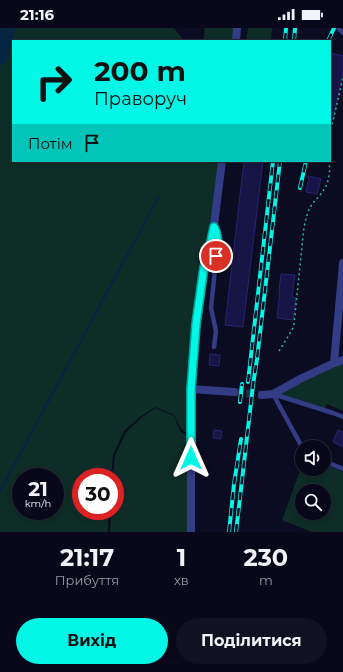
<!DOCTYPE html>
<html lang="uk">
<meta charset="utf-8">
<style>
body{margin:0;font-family:Montserrat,sans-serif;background:#111123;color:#f1f3f6;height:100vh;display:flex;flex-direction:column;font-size:15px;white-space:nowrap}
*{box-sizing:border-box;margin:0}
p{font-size:13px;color:#989aa2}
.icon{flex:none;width:22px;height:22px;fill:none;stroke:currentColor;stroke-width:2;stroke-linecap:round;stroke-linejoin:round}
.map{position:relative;height:504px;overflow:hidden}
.drawer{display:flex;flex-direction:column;background:#08081a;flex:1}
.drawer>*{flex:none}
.guide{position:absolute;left:12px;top:12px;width:319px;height:122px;border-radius:0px;box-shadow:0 2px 6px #0003,0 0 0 1px #292939;background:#00f7e6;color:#111;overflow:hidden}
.buttons{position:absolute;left:295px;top:412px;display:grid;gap:8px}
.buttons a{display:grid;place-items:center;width:36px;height:36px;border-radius:50%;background:#08081a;box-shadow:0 2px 6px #0003,0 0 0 1px #292939;font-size:20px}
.speed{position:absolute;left:12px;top:440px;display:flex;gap:8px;font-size:20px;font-weight:700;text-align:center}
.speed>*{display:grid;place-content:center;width:52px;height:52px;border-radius:50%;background:#08081a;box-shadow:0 2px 6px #0003,0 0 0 1px #292939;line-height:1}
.speed small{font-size:10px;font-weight:400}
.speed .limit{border:6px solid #d22;background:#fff;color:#111}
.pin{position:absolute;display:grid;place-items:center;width:34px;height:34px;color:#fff;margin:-17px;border:2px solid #fff;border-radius:50%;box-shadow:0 1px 4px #0007}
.me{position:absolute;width:44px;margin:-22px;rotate:0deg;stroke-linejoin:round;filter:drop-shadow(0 0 3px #0008)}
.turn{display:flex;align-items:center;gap:14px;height:84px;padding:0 16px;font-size:18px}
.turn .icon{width:52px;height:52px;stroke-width:2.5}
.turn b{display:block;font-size:28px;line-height:34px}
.then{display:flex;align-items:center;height:38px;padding:0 16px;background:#0003;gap:8px;font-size:15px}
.eta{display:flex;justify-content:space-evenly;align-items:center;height:68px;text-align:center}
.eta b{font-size:24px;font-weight:700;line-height:28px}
.cta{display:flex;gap:8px;margin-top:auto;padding:8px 16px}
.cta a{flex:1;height:46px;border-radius:24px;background:#00f7e6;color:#111;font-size:16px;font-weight:700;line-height:46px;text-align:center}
.cta a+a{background:#111123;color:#f1f3f6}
.status{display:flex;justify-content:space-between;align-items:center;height:28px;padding:0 20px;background:#08081a;direction:ltr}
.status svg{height:11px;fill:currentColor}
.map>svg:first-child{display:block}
.green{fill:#0e2d26;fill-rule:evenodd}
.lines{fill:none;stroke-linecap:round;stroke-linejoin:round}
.stream{stroke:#052542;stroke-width:2.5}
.river{stroke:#052542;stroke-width:14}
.building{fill:#171545;stroke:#272573}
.minor-tunnel{stroke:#282843;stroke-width:8;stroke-dasharray:8 4;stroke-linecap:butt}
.path{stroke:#22bd99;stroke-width:1.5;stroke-dasharray:2 3;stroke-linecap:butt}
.service{stroke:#323d86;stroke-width:4.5}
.minor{stroke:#323d86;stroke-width:8}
.rail-casing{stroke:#00f7e6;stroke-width:4}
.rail{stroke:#0b0b22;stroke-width:2.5;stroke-dasharray:8;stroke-linecap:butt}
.route-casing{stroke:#00a196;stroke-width:10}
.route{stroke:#00f7e6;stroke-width:7}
</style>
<div class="status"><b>21:16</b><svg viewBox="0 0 49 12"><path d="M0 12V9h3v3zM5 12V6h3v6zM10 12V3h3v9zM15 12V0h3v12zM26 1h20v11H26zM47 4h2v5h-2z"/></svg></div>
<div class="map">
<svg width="343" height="504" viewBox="0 0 343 504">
<rect width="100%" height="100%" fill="#0b0b22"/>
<!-- green -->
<path class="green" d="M0,0H174L184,13H13V133H219L208,217L188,406L181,401L174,387L155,379L140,389L124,403L113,427L111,449H81V483H109L108,504H0ZM21,449H55V483H21Z
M205,0H237L236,13H203Z
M248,0H272L271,13H246Z
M343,332V383L327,376L324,382L273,366Z
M155,380L174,388L180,403L188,409V504H110L111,483H115V449H113L115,428L126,404L141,390Z
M324,436L343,444V504H312L282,492L302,437V441H324ZM302,463H324V485H302Z"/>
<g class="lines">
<!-- stream -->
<path class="stream" d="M0,463L159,168"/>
<!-- river -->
<path class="river" d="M0,30L8,0"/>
</g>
<!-- building -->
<path class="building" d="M330,25L343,28V44L333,92H330Z
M244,133H263L243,299L225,297Z
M309,148L321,151L317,166L306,164Z
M281,246L295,247L292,269L296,270L293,292L277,290L280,263H279Z
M210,326L220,327L219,338L209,337Z
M214,402L222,403L221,411L213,410Z
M338,402L343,404V419L333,414Z"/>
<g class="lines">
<!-- minor-tunnel -->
<path class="minor-tunnel" d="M234,364L262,367"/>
<!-- path -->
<path class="path" d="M330,106L343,50
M279,323L292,302L294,296L304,199C306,191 307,184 311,178C313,174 316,172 319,168C328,159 331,146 329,133"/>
<!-- service -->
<path class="service" d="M338,0L343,5
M214,319L216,303L211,280L218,213L217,205L215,201
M273,366L333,385L343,389
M273,366L302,419
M324,433L343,441"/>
<!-- minor -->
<path class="minor" d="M236,13L237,0
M334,335L343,235
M191,361L234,364
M262,367L273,366L302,350L334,335L343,332
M191,504V361L196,296L204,239L210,217L213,205L222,133"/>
<!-- rail casing -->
<g class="rail-casing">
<path id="rail" d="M285,13L286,0
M294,13L295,0
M328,13L334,0
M300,160L306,133
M248,354L273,133
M240,374L242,356
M229,504L234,456L241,411
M236,504L253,357L257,331L280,133"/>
</g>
<!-- rail -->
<use href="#rail" class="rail"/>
</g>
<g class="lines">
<!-- route casing -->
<g class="route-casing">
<path id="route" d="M191,430V361L196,296L204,239L210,218L214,199C219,210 218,217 216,228"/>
</g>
<!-- route -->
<use href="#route" class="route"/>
</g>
</svg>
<div class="buttons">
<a><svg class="icon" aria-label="sound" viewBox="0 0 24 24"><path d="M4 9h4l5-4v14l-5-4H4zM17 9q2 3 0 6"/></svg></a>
<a><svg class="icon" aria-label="search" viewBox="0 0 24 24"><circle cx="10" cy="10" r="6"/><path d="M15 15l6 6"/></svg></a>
</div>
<div class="speed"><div>21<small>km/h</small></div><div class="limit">30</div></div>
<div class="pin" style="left:216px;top:228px;background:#d93025"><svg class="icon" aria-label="arrive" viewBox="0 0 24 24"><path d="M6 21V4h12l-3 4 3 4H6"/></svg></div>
<svg class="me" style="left:191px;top:430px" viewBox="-20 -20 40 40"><path d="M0-17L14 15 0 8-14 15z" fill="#00f7e6" stroke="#fff" stroke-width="4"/></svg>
<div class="guide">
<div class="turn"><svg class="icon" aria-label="right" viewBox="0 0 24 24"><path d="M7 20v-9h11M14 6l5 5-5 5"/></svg><div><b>200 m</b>Праворуч</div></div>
<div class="then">Потім<svg class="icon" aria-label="arrive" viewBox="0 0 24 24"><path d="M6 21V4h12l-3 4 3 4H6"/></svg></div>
</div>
</div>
<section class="drawer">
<div class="eta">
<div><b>21:17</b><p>Прибуття</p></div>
<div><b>1</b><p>хв</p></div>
<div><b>230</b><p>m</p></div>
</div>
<div class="cta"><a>Вихід</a><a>Поділитися</a></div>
</section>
